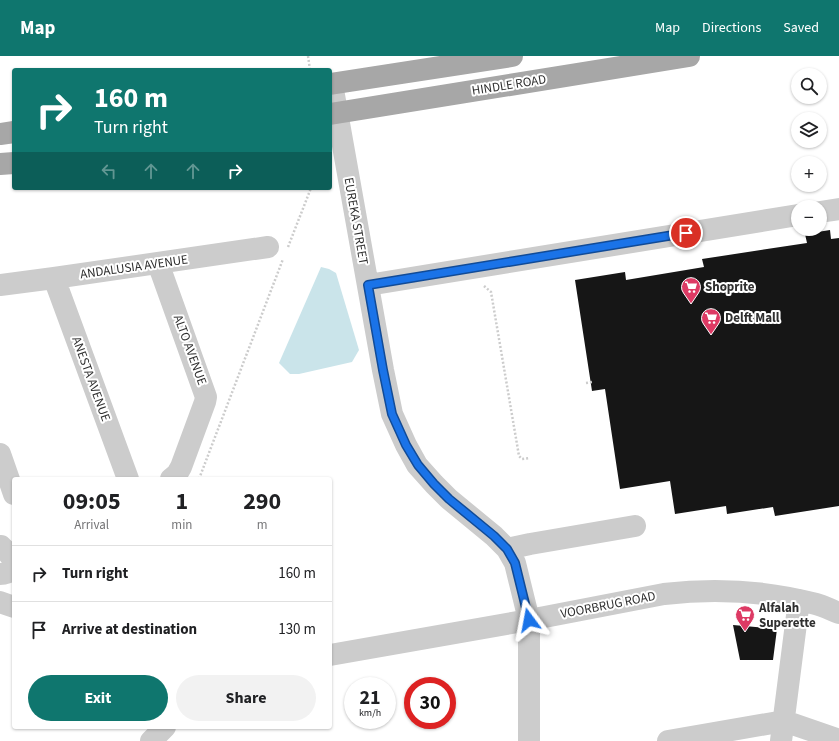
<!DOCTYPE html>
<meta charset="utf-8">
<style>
body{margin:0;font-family:"Source Sans 3",sans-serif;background:#f2f2f2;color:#202124;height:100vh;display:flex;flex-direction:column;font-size:15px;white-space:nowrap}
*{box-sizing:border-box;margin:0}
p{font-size:13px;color:#757577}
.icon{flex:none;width:22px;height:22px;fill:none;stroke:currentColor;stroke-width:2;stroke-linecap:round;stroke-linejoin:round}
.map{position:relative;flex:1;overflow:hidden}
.sheet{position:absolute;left:12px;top:421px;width:320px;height:252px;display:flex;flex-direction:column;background:#fff;border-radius:4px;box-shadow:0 1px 3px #0004}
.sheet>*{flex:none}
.hud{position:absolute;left:12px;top:12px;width:320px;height:122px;border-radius:4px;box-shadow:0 1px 3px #0004;background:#0f766e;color:#fff;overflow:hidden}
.fabs{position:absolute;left:791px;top:12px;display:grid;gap:8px}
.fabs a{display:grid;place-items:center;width:36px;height:36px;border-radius:50%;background:#fff;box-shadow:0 1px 3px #0004;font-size:20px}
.speed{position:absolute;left:344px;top:621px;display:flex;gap:8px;font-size:20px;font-weight:700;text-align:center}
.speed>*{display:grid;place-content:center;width:52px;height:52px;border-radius:50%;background:#fff;box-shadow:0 1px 3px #0004;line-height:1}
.speed small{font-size:10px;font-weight:400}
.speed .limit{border:6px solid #d22;background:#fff;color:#111}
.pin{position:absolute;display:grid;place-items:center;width:34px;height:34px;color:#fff;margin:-17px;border:2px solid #fff;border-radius:50%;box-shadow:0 1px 4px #0007}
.me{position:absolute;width:44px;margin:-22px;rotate:347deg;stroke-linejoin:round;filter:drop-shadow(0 0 3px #0008)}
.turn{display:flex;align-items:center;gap:14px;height:84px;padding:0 16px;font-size:18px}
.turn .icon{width:52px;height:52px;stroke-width:2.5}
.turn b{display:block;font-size:28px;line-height:34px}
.lanes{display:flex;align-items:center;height:38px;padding:0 16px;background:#0003;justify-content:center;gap:20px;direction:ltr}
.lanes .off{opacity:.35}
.eta{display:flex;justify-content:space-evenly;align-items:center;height:68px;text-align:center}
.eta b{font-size:24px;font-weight:700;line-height:28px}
.primary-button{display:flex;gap:8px;margin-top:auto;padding:8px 16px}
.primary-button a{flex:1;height:46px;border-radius:24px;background:#0f766e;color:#fff;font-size:16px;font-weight:700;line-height:46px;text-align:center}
.primary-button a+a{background:#f2f2f2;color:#202124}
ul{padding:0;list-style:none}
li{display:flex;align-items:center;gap:12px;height:56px;padding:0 16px;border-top:1px solid #e0e0e0}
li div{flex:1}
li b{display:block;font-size:15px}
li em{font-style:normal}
header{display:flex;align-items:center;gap:24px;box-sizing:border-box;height:56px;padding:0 20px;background:#0f766e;color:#fff}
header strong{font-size:19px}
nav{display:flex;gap:22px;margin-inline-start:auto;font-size:14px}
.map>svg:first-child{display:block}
.water{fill:#cae4ea}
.building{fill:#161616}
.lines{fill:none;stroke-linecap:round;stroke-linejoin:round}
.path{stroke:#ccc;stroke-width:2.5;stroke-dasharray:2 2;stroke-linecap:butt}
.minor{stroke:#ccc;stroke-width:22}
.major{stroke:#a7a7a7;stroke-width:22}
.route-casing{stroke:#114b97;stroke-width:10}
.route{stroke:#1a73e8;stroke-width:7}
.labels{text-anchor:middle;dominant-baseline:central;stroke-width:4;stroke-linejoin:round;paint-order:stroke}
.street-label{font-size:13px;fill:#2f2f2f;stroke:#fff}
.poi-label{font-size:13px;font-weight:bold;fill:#2f2f2f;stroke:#fff;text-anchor:start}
</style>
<header>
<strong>Map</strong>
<nav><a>Map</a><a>Directions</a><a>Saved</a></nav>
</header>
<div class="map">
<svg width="839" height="685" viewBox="0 0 839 685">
<rect width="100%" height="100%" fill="#fff"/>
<!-- water -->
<path class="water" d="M321,211L329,213L336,217L359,294L352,306L299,318H290L279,307Z"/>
<!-- building -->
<path class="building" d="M830,174L831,183L839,182V450L775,460L773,451L727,458L726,450L675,458L670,425L620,433L605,333L592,335L575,224L625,216L626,224L704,211L702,203L807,187L805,178Z
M733,569L777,573L773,604H740Z"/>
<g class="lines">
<!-- path -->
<path class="path" d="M308,0L310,14
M288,191L311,132
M484,230L491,236L519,400L522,403L530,402
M586,327L592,326
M199,423L283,203"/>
<!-- minor -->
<path class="minor" d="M332,28L383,314L392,358L406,389L417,409L434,428L449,443L494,480L507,493L515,507L529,564V685
M820,156L839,153
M158,207L206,341L205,346L181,411L177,418L171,423
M54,222L128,423
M0,229L54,222L268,191
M368,229L798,159
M0,398L14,438
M507,493L530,488L635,470
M0,518C9,518 16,513 12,503C10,498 5,494 1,490
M0,546L14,551
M330,599L529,564L664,538C715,532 767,535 816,548C824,550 831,554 839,557
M151,685L165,671
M668,685L784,665L839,684
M781,685L799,544"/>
<!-- major -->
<path class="major" d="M330,28L512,0
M330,58L689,0
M0,78L14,76
M0,108L14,107"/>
</g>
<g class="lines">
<!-- route casing -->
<g class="route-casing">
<path id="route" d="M529,564L515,507L507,493L494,480L449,443L434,428L418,409L406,389L392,358L383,314L368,229L686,177"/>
</g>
<!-- route -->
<use href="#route" class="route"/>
</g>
<!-- icons -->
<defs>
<g id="supermarket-pin" transform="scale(1)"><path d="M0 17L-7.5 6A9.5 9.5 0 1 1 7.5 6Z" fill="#dd3a64" stroke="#fff"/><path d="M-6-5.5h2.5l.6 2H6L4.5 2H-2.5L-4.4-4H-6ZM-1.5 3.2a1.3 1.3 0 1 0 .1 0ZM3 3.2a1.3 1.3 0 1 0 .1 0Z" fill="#fff"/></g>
</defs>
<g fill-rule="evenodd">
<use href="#supermarket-pin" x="691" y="231"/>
<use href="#supermarket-pin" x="711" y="262"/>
<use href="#supermarket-pin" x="745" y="559"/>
</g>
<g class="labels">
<!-- street labels -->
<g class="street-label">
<text transform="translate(509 29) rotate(-9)">HINDLE ROAD</text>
<text transform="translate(356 165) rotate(80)">EUREKA STREET</text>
<text transform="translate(134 211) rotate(-8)">ANDALUSIA AVENUE</text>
<text transform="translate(190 294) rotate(70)">ALTO AVENUE</text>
<text transform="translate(91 323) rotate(70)">ANESTA AVENUE</text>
<text transform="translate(608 549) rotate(-11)">VOORBRUG ROAD</text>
</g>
<!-- poi labels -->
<g class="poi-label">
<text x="705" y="231">Shoprite</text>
<text x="725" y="262">Delft Mall</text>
<text x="759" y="552">Alfalah<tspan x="759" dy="15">Superette</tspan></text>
</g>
</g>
</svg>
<div class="fabs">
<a><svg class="icon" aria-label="search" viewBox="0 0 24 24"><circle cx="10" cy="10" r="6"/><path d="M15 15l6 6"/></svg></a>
<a><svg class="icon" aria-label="layers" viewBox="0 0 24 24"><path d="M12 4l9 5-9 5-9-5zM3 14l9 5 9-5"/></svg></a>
<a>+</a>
<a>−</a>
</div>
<div class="speed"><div>21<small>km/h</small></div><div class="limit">30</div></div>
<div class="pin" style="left:686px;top:177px;background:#d93025"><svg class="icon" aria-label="arrive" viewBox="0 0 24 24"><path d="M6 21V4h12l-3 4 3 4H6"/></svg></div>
<svg class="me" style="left:529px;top:564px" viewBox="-20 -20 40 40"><path d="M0-17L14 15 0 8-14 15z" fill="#1a73e8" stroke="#fff" stroke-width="4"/></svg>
<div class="hud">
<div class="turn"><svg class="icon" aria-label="right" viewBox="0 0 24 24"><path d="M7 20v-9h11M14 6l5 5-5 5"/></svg><div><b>160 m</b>Turn right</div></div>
<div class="lanes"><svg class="icon off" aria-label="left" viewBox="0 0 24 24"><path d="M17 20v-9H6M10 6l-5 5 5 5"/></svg><svg class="icon off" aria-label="ahead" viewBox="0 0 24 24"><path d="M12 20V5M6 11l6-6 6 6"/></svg><svg class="icon off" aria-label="ahead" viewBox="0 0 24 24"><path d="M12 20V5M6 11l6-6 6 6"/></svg><svg class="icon" aria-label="right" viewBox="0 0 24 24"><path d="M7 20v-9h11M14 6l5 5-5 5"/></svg></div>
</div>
<section class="sheet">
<div class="eta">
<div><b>09:05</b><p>Arrival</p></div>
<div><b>1</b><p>min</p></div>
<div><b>290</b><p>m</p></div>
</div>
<ul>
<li><svg class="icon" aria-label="right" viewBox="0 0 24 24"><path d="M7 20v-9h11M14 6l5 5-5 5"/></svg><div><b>Turn right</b></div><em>160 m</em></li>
<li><svg class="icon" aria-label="arrive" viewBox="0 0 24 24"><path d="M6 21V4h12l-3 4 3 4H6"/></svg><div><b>Arrive at destination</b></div><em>130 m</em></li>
</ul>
<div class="primary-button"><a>Exit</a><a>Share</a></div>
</section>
</div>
